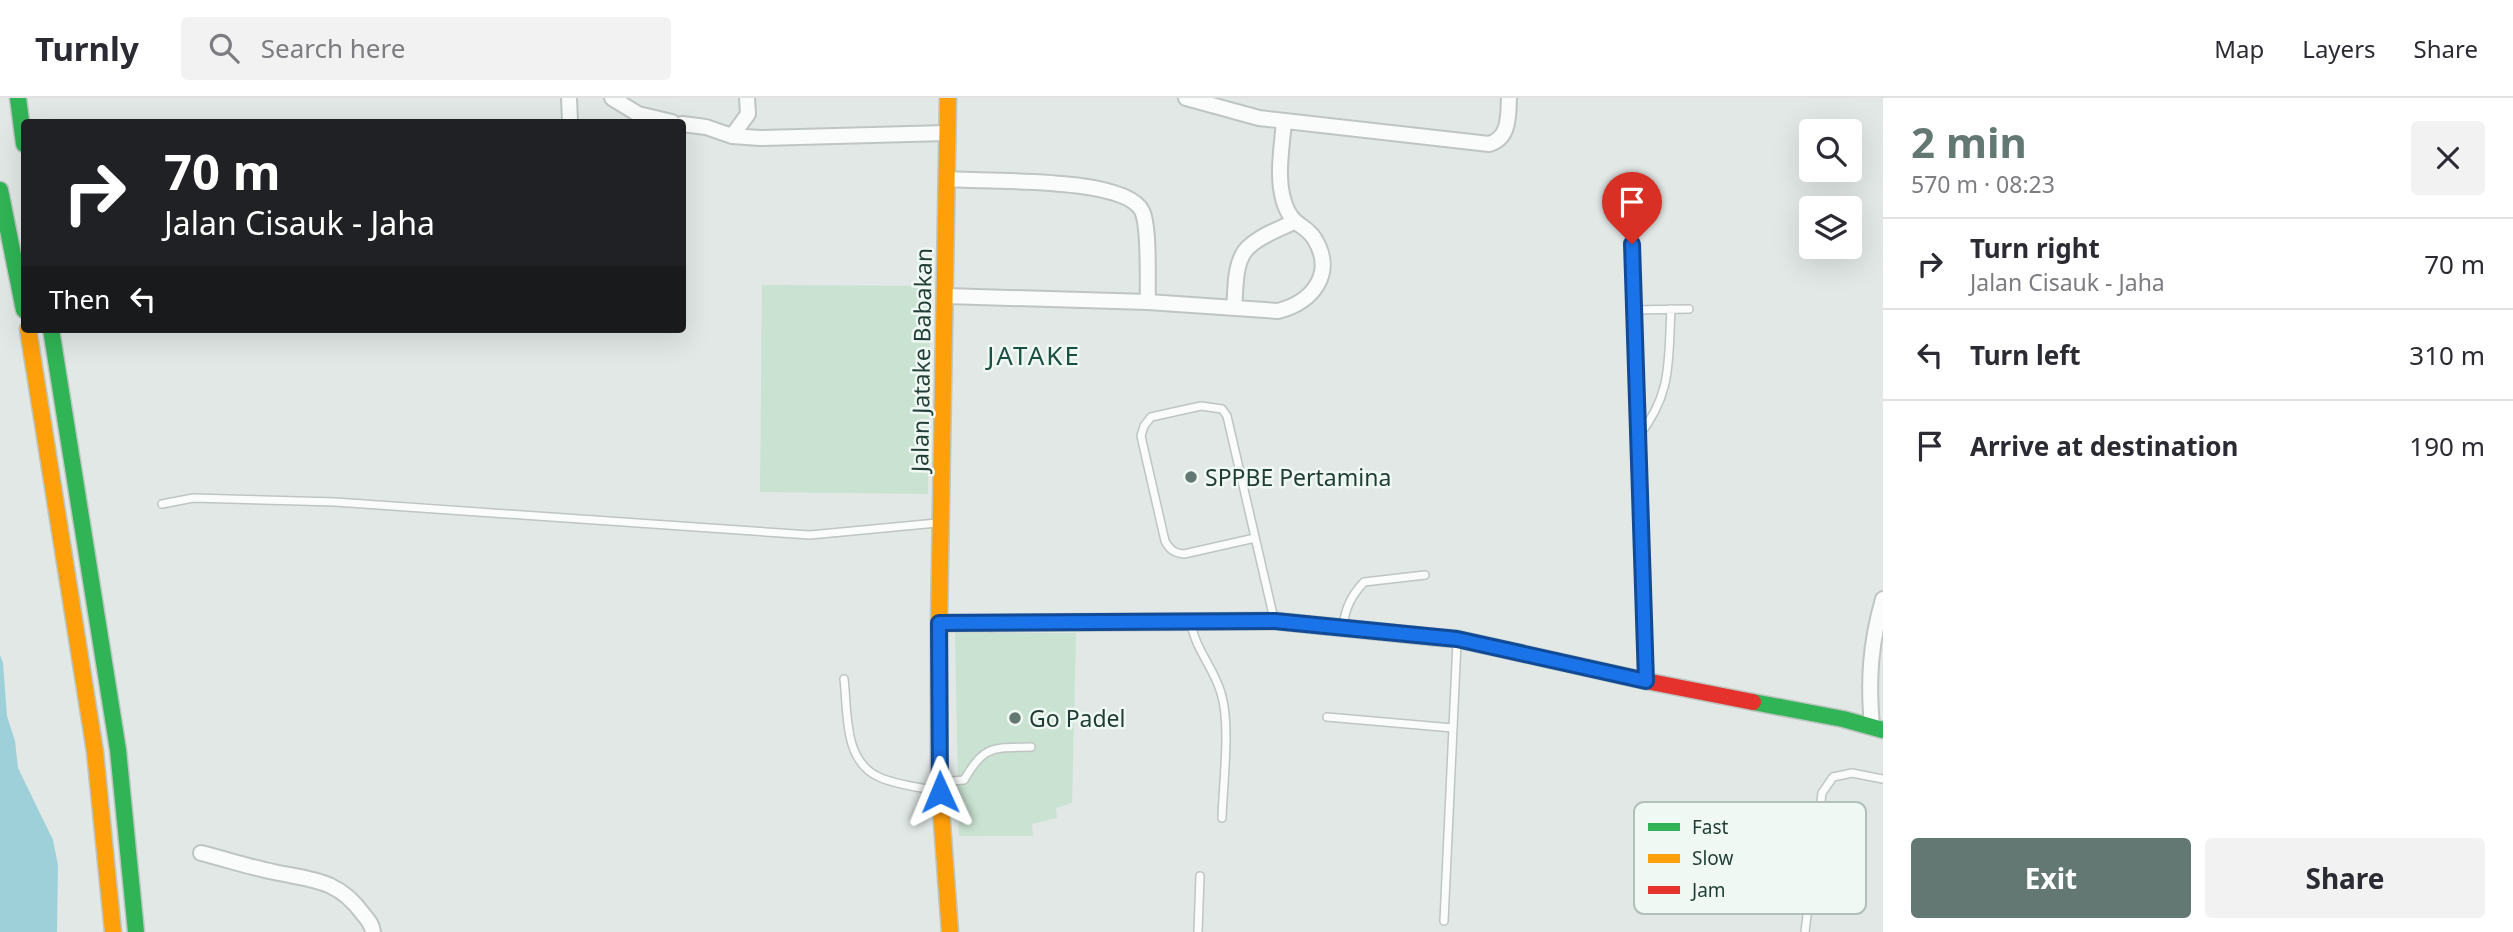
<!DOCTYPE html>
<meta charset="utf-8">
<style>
body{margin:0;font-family:"Noto Sans",sans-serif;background:#f2f2f3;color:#2b2b33;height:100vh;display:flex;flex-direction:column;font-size:26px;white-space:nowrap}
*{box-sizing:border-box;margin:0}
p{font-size:23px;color:#7c7c81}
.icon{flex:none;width:38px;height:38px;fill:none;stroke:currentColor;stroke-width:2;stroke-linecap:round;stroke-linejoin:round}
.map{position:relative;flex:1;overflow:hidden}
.panel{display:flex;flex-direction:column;background:#fff;width:630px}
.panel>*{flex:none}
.guide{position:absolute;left:21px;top:21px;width:665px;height:214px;border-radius:7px;box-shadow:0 7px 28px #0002;background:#202124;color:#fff;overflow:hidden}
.fabs{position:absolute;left:1799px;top:21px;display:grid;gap:14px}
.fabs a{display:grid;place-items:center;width:63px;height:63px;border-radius:7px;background:#fff;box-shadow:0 7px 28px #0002;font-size:35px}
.pin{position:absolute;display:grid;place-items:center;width:60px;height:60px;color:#fff;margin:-72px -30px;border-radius:50% 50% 50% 0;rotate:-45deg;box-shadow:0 0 7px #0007}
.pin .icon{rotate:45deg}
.me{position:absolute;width:77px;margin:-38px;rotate:359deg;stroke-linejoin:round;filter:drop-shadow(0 0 5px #0008)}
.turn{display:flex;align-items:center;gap:24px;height:147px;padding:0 28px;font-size:32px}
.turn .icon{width:91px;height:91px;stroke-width:2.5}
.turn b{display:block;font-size:49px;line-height:60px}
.then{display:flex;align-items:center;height:66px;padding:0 28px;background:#0003;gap:14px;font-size:26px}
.round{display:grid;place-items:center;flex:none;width:74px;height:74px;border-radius:7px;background:#f2f2f3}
.headline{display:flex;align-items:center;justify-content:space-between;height:119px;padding:0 28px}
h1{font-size:42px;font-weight:700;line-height:52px;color:#637873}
.button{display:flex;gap:14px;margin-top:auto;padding:14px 28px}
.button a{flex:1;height:80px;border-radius:7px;background:#637873;color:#fff;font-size:28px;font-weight:700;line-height:80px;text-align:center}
.button a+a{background:#f2f2f3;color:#2b2b33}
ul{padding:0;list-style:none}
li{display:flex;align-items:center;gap:21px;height:91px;padding:0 28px;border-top:2px solid #e1e1e2}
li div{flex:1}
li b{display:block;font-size:26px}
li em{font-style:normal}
header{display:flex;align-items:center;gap:42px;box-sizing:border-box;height:98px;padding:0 35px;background:#fff;border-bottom:2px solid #e1e1e2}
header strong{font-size:33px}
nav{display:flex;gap:38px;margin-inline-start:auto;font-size:24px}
.search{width:490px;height:63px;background:#f2f2f3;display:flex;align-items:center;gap:18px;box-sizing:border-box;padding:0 24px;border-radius:7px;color:#7c7c81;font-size:26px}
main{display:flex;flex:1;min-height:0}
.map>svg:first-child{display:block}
.green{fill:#c9e2d1}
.water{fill:#9ed0d9}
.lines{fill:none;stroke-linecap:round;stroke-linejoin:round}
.lane-casing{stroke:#bec5c2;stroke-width:10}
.street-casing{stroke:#bec5c2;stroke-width:18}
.fast-casing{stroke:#bdc6c2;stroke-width:19}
.slow-casing{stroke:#bdc6c2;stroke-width:19}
.jam-casing{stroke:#bdc6c2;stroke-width:19}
.lane{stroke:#fafcfb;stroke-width:7}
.street{stroke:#fafcfb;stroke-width:14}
.fast{stroke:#30b455;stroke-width:16}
.slow{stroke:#ff9f0a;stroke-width:16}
.jam{stroke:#e5322d;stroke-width:16}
.route-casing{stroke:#114b97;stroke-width:18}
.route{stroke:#1a73e8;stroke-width:12}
.poi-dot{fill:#637873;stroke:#eff8f3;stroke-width:2.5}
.labels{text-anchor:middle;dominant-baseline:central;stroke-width:5;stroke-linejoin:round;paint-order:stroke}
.street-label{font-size:23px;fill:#1f3c35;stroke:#eff8f3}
.poi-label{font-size:23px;fill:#1f3c35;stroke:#eff8f3;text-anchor:start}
.quarter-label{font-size:26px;letter-spacing:2px;fill:#1a4f43;stroke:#eff8f3}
.key{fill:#eff8f3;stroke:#b1c0ba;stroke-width:2}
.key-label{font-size:19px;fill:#1f3c35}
</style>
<header>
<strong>Turnly</strong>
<div class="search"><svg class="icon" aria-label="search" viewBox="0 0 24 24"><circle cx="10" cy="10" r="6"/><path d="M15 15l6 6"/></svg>Search here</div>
<nav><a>Map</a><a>Layers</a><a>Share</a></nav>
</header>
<main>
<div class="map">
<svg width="1883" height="834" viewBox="0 0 1883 834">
<rect width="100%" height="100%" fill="#e1e8e5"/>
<!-- green -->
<path class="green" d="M762,187L930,188L928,396L760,394Z
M955,535H1076L1072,705L1056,710L1057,720L1032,726L1033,738H959Z"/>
<!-- water -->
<path class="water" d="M0,557L3,565L7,618L15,643L18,670L53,742L58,767L57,834H0Z"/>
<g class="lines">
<!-- lane casing -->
<g class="lane-casing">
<path id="lane" d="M1632,146L1646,579
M1633,212L1689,211
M1638,339C1673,295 1668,263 1671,211
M162,406L193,400L335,404L810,437L937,425
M1255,440L1184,456C1174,455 1170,452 1165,443L1141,338L1144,328L1151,319L1201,308L1222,311L1227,318C1243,386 1258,453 1274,521
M1191,525C1195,551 1214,570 1221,595C1231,626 1223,685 1222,720
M1343,527C1346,509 1351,498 1364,484L1425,477
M844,581C848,614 843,663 879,679C896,687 919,689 938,693
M1327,619L1453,630
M941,684L964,682C984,647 992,650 1031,649
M1444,823L1457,544
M1198,834L1200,778
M1805,834L1822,695L1833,679L1852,675L1883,681"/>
</g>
<!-- street casing -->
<g class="street-casing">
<path id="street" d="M569,0L570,24
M612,0L638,16L672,24
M1186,0L1259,20L1489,46C1510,40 1508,18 1509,0
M682,26L706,29L732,38L760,40L946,35
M732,38L748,16L747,0
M947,81C985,84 1125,78 1142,113C1150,129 1147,184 1148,204
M945,198L1148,204L1278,213C1313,204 1336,175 1314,140C1304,125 1292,129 1284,104C1276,79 1282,49 1284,23
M1234,209C1236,192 1234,168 1245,153C1255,140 1279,131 1294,124
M1872,629C1868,582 1870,547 1883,501
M201,755C225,761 249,769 274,774C312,782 338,781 363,816C368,822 372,826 373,834"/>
</g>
<!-- fast casing -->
<g class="fast-casing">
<path id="fast" d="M18,0L24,46
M0,92L24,212
M51,231L118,652L136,834
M992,525L1275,523L1433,539
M1753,604L1843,621L1883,632"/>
</g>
<!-- slow casing -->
<g class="slow-casing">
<path id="slow" d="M948,0L939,525H992
M28,231L95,654L113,834
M939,525V684L950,834"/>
</g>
<!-- jam casing -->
<g class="jam-casing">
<path id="jam" d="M1433,539L1457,541L1646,583L1753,604"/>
</g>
<!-- lane -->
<use href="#lane" class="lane"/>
<!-- street -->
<use href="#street" class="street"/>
<!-- fast -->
<use href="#fast" class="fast"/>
<!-- slow -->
<use href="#slow" class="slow"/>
<!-- jam -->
<use href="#jam" class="jam"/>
</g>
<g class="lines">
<!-- route casing -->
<g class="route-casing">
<path id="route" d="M940,694L939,525L1275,523L1457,541L1646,583L1632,146"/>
</g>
<!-- route -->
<use href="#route" class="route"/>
</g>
<!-- markers -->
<g class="poi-dot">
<circle cx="1191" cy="379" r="7"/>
<circle cx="1015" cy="620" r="7"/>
</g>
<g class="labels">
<!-- street labels -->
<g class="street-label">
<text transform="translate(921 262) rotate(-89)">Jalan Jatake Babakan</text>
</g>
<!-- poi labels -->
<g class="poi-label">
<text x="1205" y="379">SPPBE Pertamina</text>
<text x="1029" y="620">Go Padel</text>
</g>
<!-- quarter labels -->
<g class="quarter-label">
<text x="1034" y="257">JATAKE</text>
</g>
</g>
<!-- legend -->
<rect x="1634" y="704" width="232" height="112" rx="10" class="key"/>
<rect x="1648" y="725" width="32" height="8" fill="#30b455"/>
<rect x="1648" y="756" width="32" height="9" fill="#ff9f0a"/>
<rect x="1648" y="788" width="32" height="8" fill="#e5322d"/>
<g class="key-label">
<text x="1692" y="736">Fast</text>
<text x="1692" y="767">Slow</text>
<text x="1692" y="799">Jam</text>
</g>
</svg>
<div class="fabs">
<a><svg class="icon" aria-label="search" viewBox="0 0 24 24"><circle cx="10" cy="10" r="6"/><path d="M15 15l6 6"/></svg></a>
<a><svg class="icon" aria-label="layers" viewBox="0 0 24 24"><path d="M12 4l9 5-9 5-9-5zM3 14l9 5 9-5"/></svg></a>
</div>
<div class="pin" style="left:1632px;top:146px;background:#d93025"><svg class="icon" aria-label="arrive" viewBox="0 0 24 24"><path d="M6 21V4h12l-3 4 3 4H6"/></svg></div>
<svg class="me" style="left:940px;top:694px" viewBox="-20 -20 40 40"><path d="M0-17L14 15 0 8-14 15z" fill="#1a73e8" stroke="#fff" stroke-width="4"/></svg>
<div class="guide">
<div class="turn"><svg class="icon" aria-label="right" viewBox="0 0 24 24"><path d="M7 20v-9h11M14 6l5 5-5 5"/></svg><div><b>70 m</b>Jalan Cisauk - Jaha</div></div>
<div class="then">Then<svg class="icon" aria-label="left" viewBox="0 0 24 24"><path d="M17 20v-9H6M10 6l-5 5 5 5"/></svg></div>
</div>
</div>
<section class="panel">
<div class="headline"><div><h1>2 min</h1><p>570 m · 08:23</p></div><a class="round"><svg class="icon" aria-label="close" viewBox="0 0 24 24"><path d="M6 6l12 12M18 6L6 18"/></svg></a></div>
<ul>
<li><svg class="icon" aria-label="right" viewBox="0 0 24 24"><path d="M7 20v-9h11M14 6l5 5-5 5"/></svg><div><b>Turn right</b><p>Jalan Cisauk - Jaha</p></div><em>70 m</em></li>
<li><svg class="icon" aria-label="left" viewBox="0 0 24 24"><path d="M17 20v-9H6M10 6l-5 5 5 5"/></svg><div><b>Turn left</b></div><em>310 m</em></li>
<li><svg class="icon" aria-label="arrive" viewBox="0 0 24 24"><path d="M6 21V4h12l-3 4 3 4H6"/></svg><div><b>Arrive at destination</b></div><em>190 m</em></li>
</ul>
<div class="button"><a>Exit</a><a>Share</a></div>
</section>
</main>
